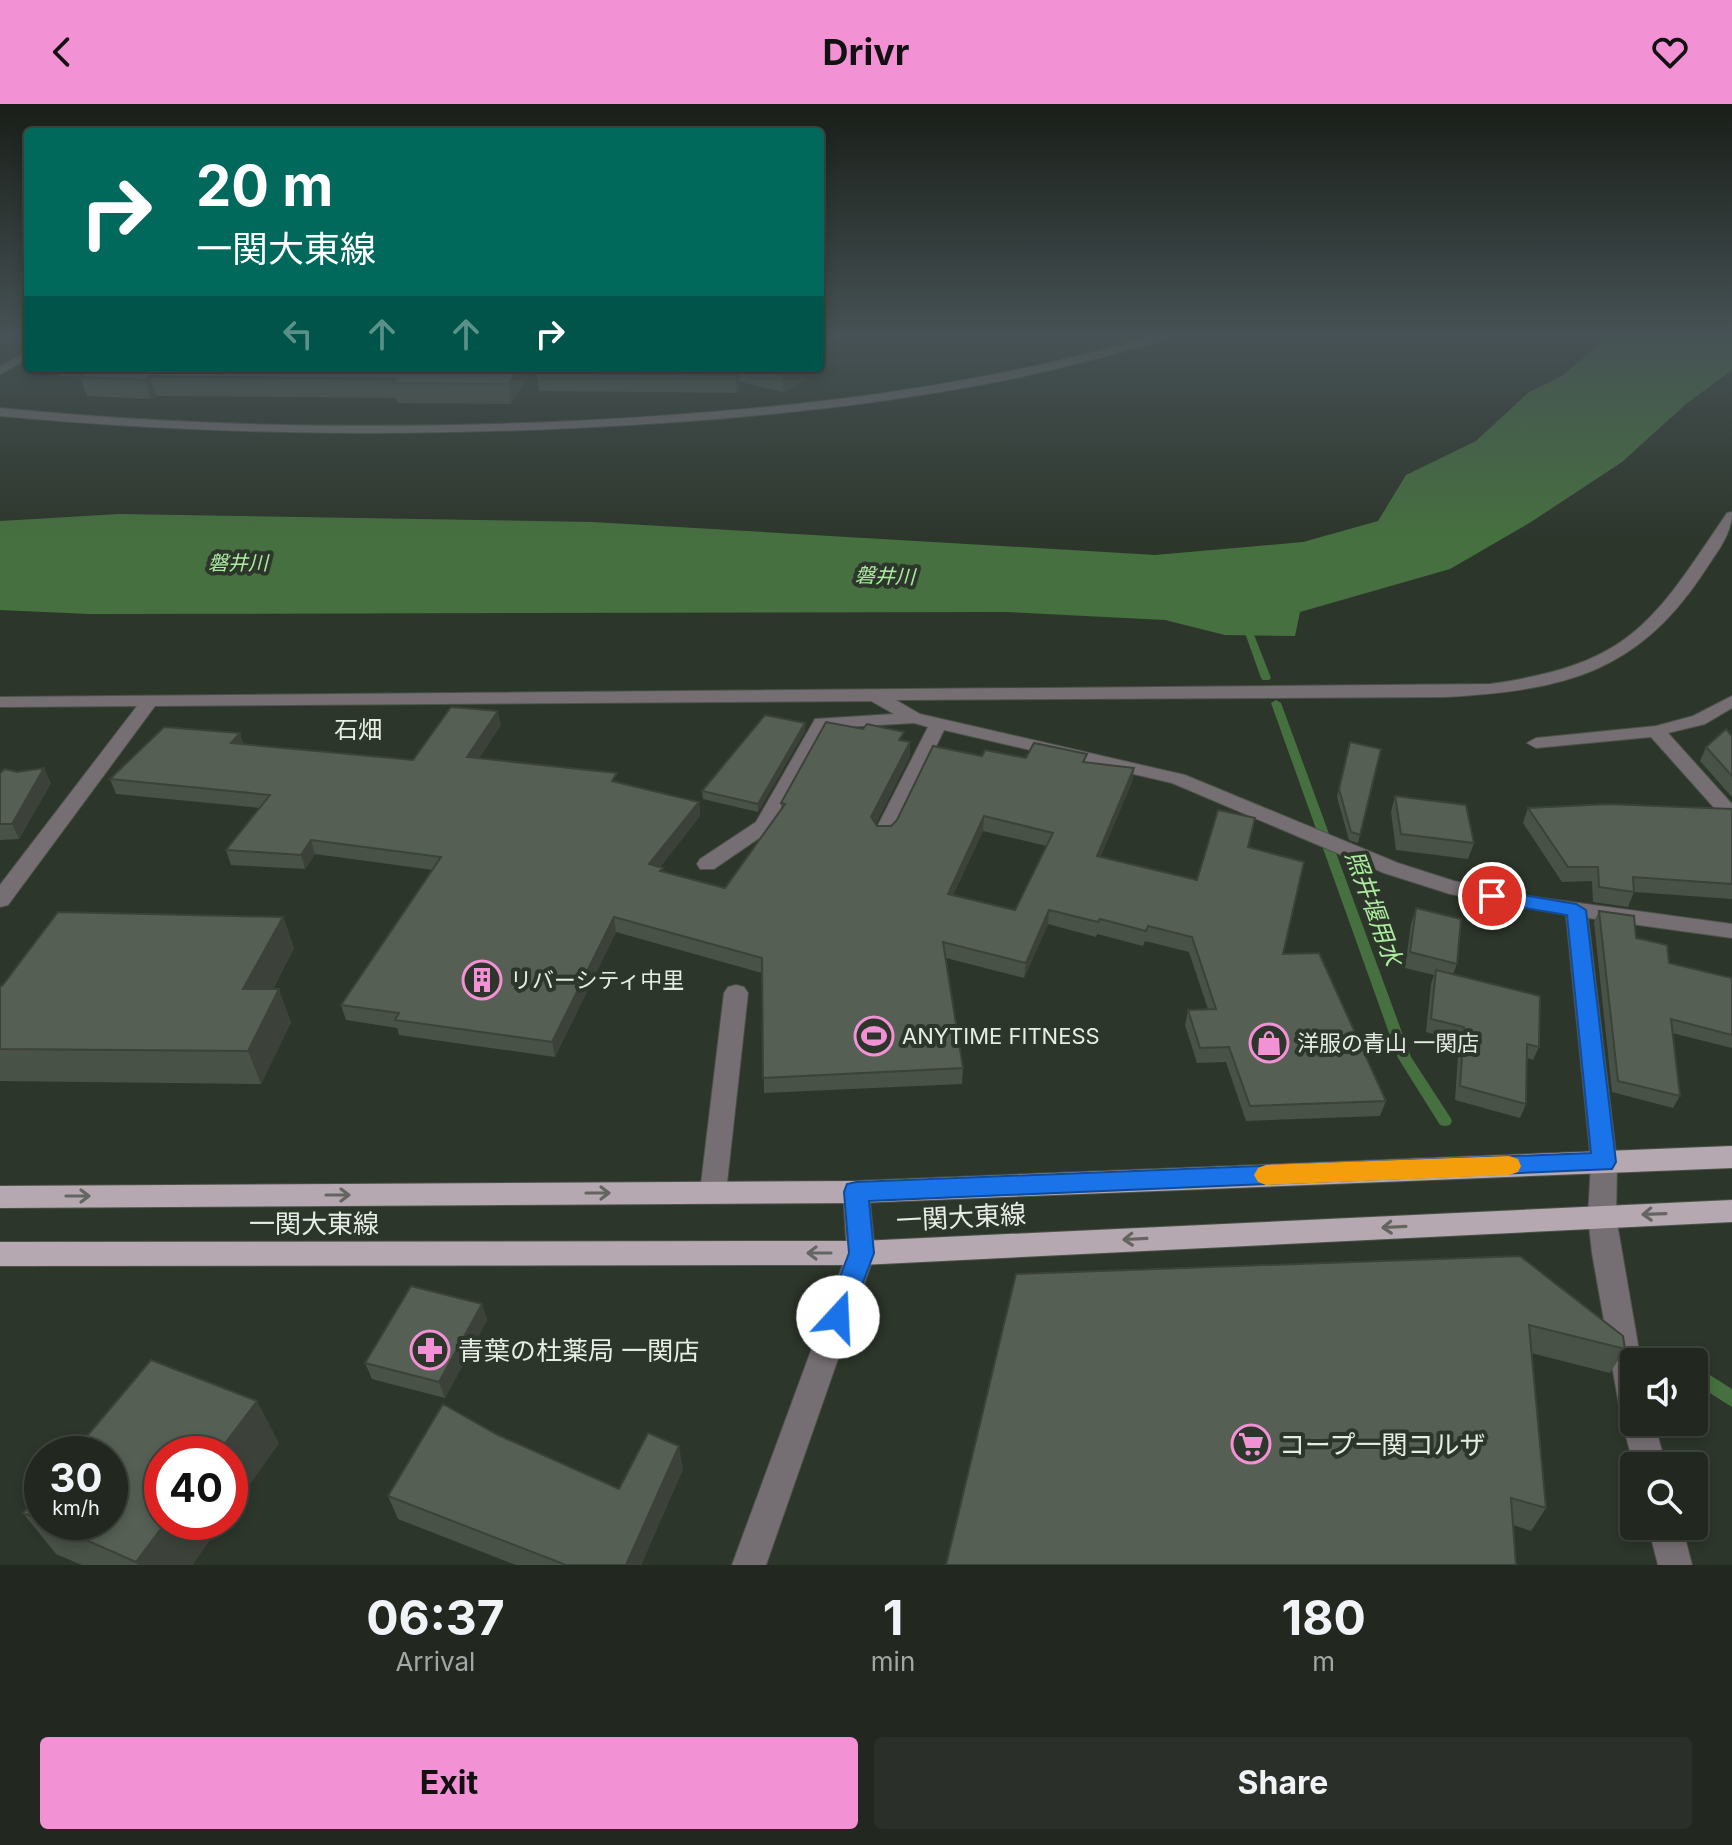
<!DOCTYPE html>
<meta charset="utf-8">
<style>
body{margin:0;font-family:Inter,"Noto Sans JP",sans-serif;background:#2a3029;color:#f1f3f6;height:100vh;display:flex;flex-direction:column;font-size:30px;white-space:nowrap}
*{box-sizing:border-box;margin:0}
p{font-size:26px;color:#a2a6a5}
.icon{flex:none;width:44px;height:44px;fill:none;stroke:currentColor;stroke-width:2;stroke-linecap:round;stroke-linejoin:round}
.map{position:relative;height:1461px;overflow:hidden}
.details{display:flex;flex-direction:column;background:#222820;flex:1}
.details>*{flex:none}
.guide{position:absolute;left:24px;top:24px;width:800px;height:244px;border-radius:8px;box-shadow:0 4px 12px #0003,0 0 0 2px #3f443e;background:#00695c;color:#fff;overflow:hidden}
.controls{position:absolute;left:1620px;top:1244px;display:grid;gap:16px}
.controls a{display:grid;place-items:center;width:88px;height:88px;border-radius:8px;background:#222820;box-shadow:0 4px 12px #0003,0 0 0 2px #3f443e;font-size:40px}
.speed{position:absolute;left:24px;top:1332px;display:flex;gap:16px;font-size:40px;font-weight:700;text-align:center}
.speed>*{display:grid;place-content:center;width:104px;height:104px;border-radius:50%;background:#222820;box-shadow:0 4px 12px #0003,0 0 0 2px #3f443e;line-height:1}
.speed small{font-size:20px;font-weight:400}
.speed .limit{border:12px solid #d22;background:#fff;color:#111}
.pin{position:absolute;display:grid;place-items:center;width:68px;height:68px;color:#fff;margin:-34px;border:4px solid #fff;border-radius:50%;box-shadow:0 2px 8px #0007}
.me{position:absolute;width:88px;margin:-44px;rotate:20deg;stroke-linejoin:round;filter:drop-shadow(0 0 6px #0008)}
.turn{display:flex;align-items:center;gap:28px;height:168px;padding:0 40px;font-size:36px}
.turn .icon{width:104px;height:104px;stroke-width:2.5}
.turn b{display:block;font-size:56px;line-height:68px}
.lanes{display:flex;align-items:center;height:76px;padding:0 40px;background:#0003;justify-content:center;gap:40px;direction:ltr}
.lanes .off{opacity:.35}
.eta{display:flex;justify-content:space-evenly;align-items:center;height:136px;text-align:center}
.eta b{font-size:48px;font-weight:700;line-height:56px}
.button{display:flex;gap:16px;margin-top:auto;padding:16px 40px}
.button a{flex:1;height:92px;border-radius:8px;background:#f391d5;color:#111;font-size:32px;font-weight:700;line-height:92px;text-align:center}
.button a+a{background:#2a3029;color:#f1f3f6}
header{display:flex;justify-content:space-between;align-items:center;height:104px;padding:0 40px;background:#f391d5;color:#111;font-size:36px;font-weight:700}
.map>svg:first-child{display:block}
.water{fill:#46703f}
.lines{fill:none;stroke-linecap:round;stroke-linejoin:round}
.stream{fill:#46703f;fill-rule:evenodd}
.minor-casing{stroke:#4b5349;stroke-width:2}
.major-casing{stroke:#4b5349;stroke-width:2}
.minor{fill:#756e72;fill-rule:evenodd}
.major{fill:#b6a8b0;fill-rule:evenodd}
.rail-casing{stroke:#c9d0c8;stroke-width:6}
.rail{stroke:#2d362b;stroke-width:4;stroke-dasharray:11;stroke-linecap:butt}
.wall{fill:#495247;fill-rule:evenodd}
.shaded-wall{fill:#3c423a}
.building{fill:#555f53;stroke:#3c423a;stroke-width:2;fill-rule:evenodd}
.oneway{stroke:#646460}
.route{fill:#1a73e8;stroke:#114b97;stroke-width:2}
.slow{fill:#f59e0b}
.labels{text-anchor:middle;dominant-baseline:central;stroke-width:8;stroke-linejoin:round;paint-order:stroke}
.far-water-label{font-size:20px;font-style:italic;fill:#aceca1;stroke:#2d362b}
.poi-label{font-size:22px;fill:#e6ede5;stroke:#2d362b;text-anchor:start}
.neighbourhood-label{font-size:24px;fill:#e6ede5;stroke:#2d362b}
.water-label{font-size:24px;font-style:italic;fill:#aceca1;stroke:#2d362b}
.near-street-label{font-size:26px;fill:#e6ede5;stroke:#2d362b}
.near-poi-label{font-size:26px;fill:#e6ede5;stroke:#2d362b;text-anchor:start}
</style>
<header><svg class="icon" aria-label="back" viewBox="0 0 24 24"><path d="M15 5l-7 7 7 7"/></svg>Drivr<svg class="icon" aria-label="heart" viewBox="0 0 24 24"><path d="M12 20l-8-8c-3-5 5-10 8-4 3-6 11-1 8 4z"/></svg></header>
<div class="map">
<svg width="1732" height="1461" viewBox="0 0 1732 1461">
<rect width="100%" height="100%" fill="#2d362b"/>
<!-- water -->
<path class="water" d="M1609,232H1732V266L1686,300L1622,358L1531,418L1450,465L1300,508L1295,532L1225,531L1165,516L1008,508L89,510L0,506V417L119,410L592,418L1155,451L1303,438L1378,417L1406,371L1476,337L1529,288L1562,272Z"/>
<g class="lines">
<!-- stream -->
<path class="stream" d="M1245,515L1249,518L1271,574L1269,576H1263L1261,574L1241,518Z
M1276,596L1281,599L1411,953L1450,1013L1452,1017L1450,1021L1445,1022L1440,1021L1398,954L1271,599Z
M1694,1261L1732,1285V1303L1694,1279Z"/>
<!-- minor casing -->
<g class="minor-casing">
<path id="minor" d="M830,232H847L820,242V236Z
M1153,232H1171C1160,239 1144,242 1131,245C1087,258 1041,269 996,278C857,305 716,317 575,324C383,333 192,330 0,312V304C191,323 382,326 574,317C770,307 964,287 1153,232Z
M28,247V255L0,270V262Z
M1732,408C1732,431 1716,449 1704,468C1636,571 1562,586 1445,593L896,596L920,610L1185,671L1398,759L1454,777L1513,790L1732,820V834L1588,814L1617,1058L1616,1113L1641,1258H1634V1318H1654L1666,1362H1634L1622,1318L1625,1312L1619,1301L1592,1149L1588,1113L1591,1058L1566,811L1450,790L1384,769L1172,679L944,626L894,729L891,733H877L874,729L928,623L914,619L827,624L771,726L714,765H700L697,760L700,755L756,718L815,615L894,610L871,597L155,602L8,801L0,803V781L137,602L0,603V593L1490,580C1631,560 1652,520 1727,409Z
M1732,592V604L1705,620L1668,629L1732,700V718L1725,716L1651,633L1536,644L1527,639L1536,634L1656,622L1693,612Z
M736,881L744,883L748,889L726,1088L722,1096L713,1099L704,1096L700,1088L724,889L728,883Z
M856,1077L865,1080L869,1088L875,1149L766,1461H732L847,1149L843,1088L847,1080Z
M1648,1422H1682L1692,1461H1658Z"/>
</g>
<!-- major casing -->
<g class="major-casing">
<path id="major" d="M1732,1042V1064L856,1099L0,1104V1082L856,1077Z
M1732,1096V1118L861,1161L0,1162V1138L861,1137Z"/>
</g>
<!-- minor -->
<use href="#minor" class="minor"/>
<!-- major -->
<use href="#major" class="major"/>
<!-- rail casing -->
<g class="rail-casing">
<path id="rail" d="M0,235L5,232"/>
</g>
<!-- rail -->
<use href="#rail" class="rail"/>
</g>
<!-- wall -->
<path class="wall" d="M831,244V262L783,288L740,278L737,289L539,287L536,269L547,264H820Z
M57,264H535L511,300L397,299L396,294L157,292L151,295L87,292L80,273L60,272Z
M501,621L479,654L618,678L699,698L700,712L660,763L663,768L725,784L781,707V699L904,637L910,638V652L876,719L877,722H891L982,652L1086,658L1134,664L1132,678L1100,753L1197,776L1248,744L1283,850L1386,997L1380,1012L1246,1017L1226,958L1197,959L1185,921L1188,906L1208,905L1189,848L1145,837L1143,842L1097,830L1096,833L1048,820L1024,874L946,854L963,964L962,980L764,989L762,869L616,828L555,953L399,931L397,924L346,916L341,901L433,766L315,750L305,765L231,761L226,746L260,704L116,690L110,675L240,629L243,640L413,656ZM983,727L1047,742L1015,806L953,791Z
M805,627L758,708L703,695L702,687Z
M1732,632V693L1700,657L1706,643Z
M1350,638L1381,645L1358,739L1349,736L1337,693Z
M0,669L51,679L19,735L0,736Z
M1395,692L1474,739L1468,755L1396,746L1391,708Z
M1528,704L1732,705V795L1634,788L1628,803L1593,798L1592,777L1562,778L1523,719Z
M1416,804L1457,860L1453,870L1539,943L1533,956L1527,954L1526,1000L1520,1014L1455,996L1459,937L1426,928L1431,880L1434,871L1405,864L1411,820Z
M1599,807L1669,859L1732,874V944L1672,929L1680,992L1673,1004L1612,988L1594,818Z
M283,813L294,844L273,885L291,918L261,980L0,977V882Z
M1520,1152L1625,1245L1610,1269L1531,1249L1546,1404L1531,1427L1513,1421L946,1461Z
M482,1200L487,1216L445,1294L372,1275L365,1259Z
M498,1331L619,1385L683,1365L641,1461H516L398,1415L388,1392Z
M279,1339L192,1461H82L56,1450L23,1409L42,1386V1418H110Z"/>
<!-- shaded-wall -->
<path class="shaded-wall" d="M831,244V262L783,288L782,270L793,264H820V250Z
M519,264H535L511,300L508,280Z
M738,264H739L740,278L737,289L735,271Z
M150,272L157,292L151,295L145,276Z
M498,607L501,621L471,667L467,653Z
M805,619V627L758,708V700Z
M240,629L244,643L231,639Z
M910,638V652L871,728V713Z
M44,664L51,679L19,735L12,720Z
M1134,664L1132,678L1095,766L1097,752Z
M699,698L700,712L651,775L649,760Z
M984,712L983,727L947,804L948,790Z
M311,736L315,750L305,765L301,751Z
M1049,806L1048,820L1024,874L1026,859Z
M283,813L294,844L256,917L243,885Z
M614,813L616,828L555,953L552,938Z
M279,885L291,918L261,980L248,947Z
M482,1200L487,1216L445,1294L439,1278Z
M257,1297L279,1339L230,1408V1350H217Z
M679,1342L683,1365L641,1461H626Z
M166,1418H223L192,1461H138L136,1458Z"/>
<!-- building -->
<path class="building" d="M820,242L831,244L820,250Z
M94,264H519L508,280L392,279L396,275L150,272L145,276L80,273Z
M547,264H738L735,271L536,269Z
M755,264H793L782,270Z
M451,603L498,607L467,653L617,669L612,677L699,698L649,760L663,764L660,767L725,784L785,700L781,699L826,618L863,625L867,620L904,628L899,636L910,638L871,713L877,722H891L897,716L933,642L982,652L985,646L1026,654L1034,639L1087,650L1083,658L1134,664L1097,752L1197,776L1218,706L1255,714L1248,743L1304,758L1283,850L1319,849L1386,997L1250,1002L1229,943L1200,944L1188,906L1216,905L1192,833L1148,822L1146,827L1100,815L1098,818L1049,806L1026,859L943,838L963,964L763,974L762,854L614,813L552,938L395,916L399,909L341,901L441,753L311,736L301,751L226,746L270,691L110,675L164,623L240,629L231,639L413,656ZM984,712L1053,729L1015,806L948,790Z
M765,611L805,619L758,700L702,687Z
M1726,625L1732,632V672L1706,643Z
M1350,638L1381,645L1360,731L1351,728L1339,685Z
M44,664L12,720H0V669L5,665L17,668Z
M1395,692L1466,701L1474,739L1401,730Z
M1608,700L1732,705V780L1633,773L1634,788L1599,783L1598,763H1568L1528,704Z
M1416,804L1461,815L1457,860L1410,848Z
M1599,807L1634,812L1636,834L1667,841L1669,859L1732,874V931L1671,915L1680,992L1618,977Z
M58,808L283,813L243,885H279L248,947L0,945V882H2Z
M1436,866L1540,892L1539,943L1527,940L1526,1000L1460,982L1464,923L1431,915Z
M1520,1152L1623,1232L1625,1245L1529,1221L1546,1404L1511,1394L1516,1461H946L1016,1170Z
M411,1182L482,1200L439,1278L365,1259Z
M151,1256L257,1297L217,1350H162V1418H166L136,1458L45,1418H110V1350H72Z
M443,1300L498,1331L619,1385L648,1329L679,1342L626,1461H566L388,1392Z
M42,1386V1417L23,1409Z"/>
<!-- one-way arrows -->
<defs><path id="oneway-shaft" d="M-6 0H5M1.5-3L5.5 0L1.5 3" fill="none" stroke-width="1.6" stroke-linecap="round" stroke-linejoin="round" transform="scale(2)"/></defs>
<g class="oneway">
<use href="#oneway-shaft" transform="translate(598 1089)"/>
<use href="#oneway-shaft" transform="translate(338 1091)"/>
<use href="#oneway-shaft" transform="translate(78 1092)"/>
<use href="#oneway-shaft" transform="translate(1654 1110) rotate(178)"/>
<use href="#oneway-shaft" transform="translate(1394 1123) rotate(177)"/>
<use href="#oneway-shaft" transform="translate(1135 1135) rotate(177)"/>
<use href="#oneway-shaft" transform="translate(819 1149) rotate(180)"/>
</g>
<!-- sky -->
<linearGradient id="sky" x2="0" y2="1"><stop stop-color="#191e18"/><stop offset="0.53" stop-color="#465255"/><stop offset="1" stop-color="#465255" stop-opacity="0"/></linearGradient>
<rect width="1732" height="437" fill="url(#sky)"/>
<!-- route -->
<path class="route" d="M1492,786L1576,800L1586,806L1616,1058L1612,1065L869,1097L874,1149L847,1221L838,1225L829,1221L825,1213L849,1149L844,1088L847,1080L856,1078L1591,1049L1567,811L1485,797L1482,792L1485,788Z"/>
<!-- slow -->
<path class="slow" d="M1509,1052L1518,1055L1521,1062L1518,1068L1509,1071L1266,1081L1258,1078L1254,1071L1258,1064L1266,1061Z"/>
<!-- icons -->
<defs>
<g id="building-ring" transform="scale(2)"><circle r="9.5" fill="#2d362b" stroke="#f391d5" stroke-width="1.5"/><path d="M-4-6H4V6H1V3H-1V6H-4ZM-2.5-4.3h1.7v1.8h-1.7ZM.8-4.3h1.7v1.8H.8ZM-2.5-1h1.7V.8h-1.7ZM.8-1h1.7V.8H.8Z" fill="#f391d5"/></g>
<g id="stadium-ring" transform="scale(2)"><circle r="9.5" fill="#2d362b" stroke="#f391d5" stroke-width="1.5"/><path d="M0-5a6.5 5 0 1 0 0 10a6.5 5 0 1 0 0-10ZM-3.5-1.8h7v3.6h-7Z" fill="#f391d5"/></g>
<g id="shop-ring" transform="scale(2)"><circle r="9.5" fill="#2d362b" stroke="#f391d5" stroke-width="1.5"/><path d="M-5-2.5h2.3a2.7 3.5 0 0 1 5.4 0H5L5.5 6h-11ZM-1.5-2.5h3a1.5 2.3 0 0 0-3 0Z" fill="#f391d5"/></g>
<g id="pharmacy-ring" transform="scale(2)"><circle r="9.5" fill="#2d362b" stroke="#f391d5" stroke-width="1.5"/><path d="M-2-6h4v4h4v4h-4v4h-4v-4h-4v-4h4Z" fill="#f391d5"/></g>
<g id="supermarket-ring" transform="scale(2)"><circle r="9.5" fill="#2d362b" stroke="#f391d5" stroke-width="1.5"/><path d="M-6-5.5h2.5l.6 2H6L4.5 2H-2.5L-4.4-4H-6ZM-1.5 3.2a1.3 1.3 0 1 0 .1 0ZM3 3.2a1.3 1.3 0 1 0 .1 0Z" fill="#f391d5"/></g>
</defs>
<g fill-rule="evenodd">
<use href="#building-ring" x="482" y="876"/>
<use href="#stadium-ring" x="874" y="932"/>
<use href="#shop-ring" x="1269" y="939"/>
<use href="#pharmacy-ring" x="430" y="1246"/>
<use href="#supermarket-ring" x="1251" y="1340"/>
</g>
<g class="labels">
<!-- far-water labels -->
<g class="far-water-label">
<text x="238" y="459">磐井川</text>
<text transform="translate(885 472) rotate(2)">磐井川</text>
</g>
<!-- poi labels -->
<g class="poi-label">
<text x="510" y="876">リバーシティ中里</text>
<text x="902" y="932">ANYTIME FITNESS</text>
<text x="1297" y="939">洋服の青山 一関店</text>
</g>
<!-- neighbourhood labels -->
<g class="neighbourhood-label">
<text x="358" y="625">石畑</text>
</g>
<!-- water labels -->
<g class="water-label">
<text transform="translate(1374 804) rotate(70)">照井堰用水</text>
</g>
<!-- near-street labels -->
<g class="near-street-label">
<text transform="translate(961 1113) rotate(-3)">一関大東線</text>
<text x="314" y="1119">一関大東線</text>
</g>
<!-- near-poi labels -->
<g class="near-poi-label">
<text x="458" y="1246">青葉の杜薬局 一関店</text>
<text x="1279" y="1340">コープ一関コルザ</text>
</g>
</g>
</svg>
<div class="controls">
<a><svg class="icon" aria-label="sound" viewBox="0 0 24 24"><path d="M4 9h4l5-4v14l-5-4H4zM17 9q2 3 0 6"/></svg></a>
<a><svg class="icon" aria-label="search" viewBox="0 0 24 24"><circle cx="10" cy="10" r="6"/><path d="M15 15l6 6"/></svg></a>
</div>
<div class="speed"><div>30<small>km/h</small></div><div class="limit">40</div></div>
<div class="pin" style="left:1492px;top:792px;background:#d93025"><svg class="icon" aria-label="arrive" viewBox="0 0 24 24"><path d="M6 21V4h12l-3 4 3 4H6"/></svg></div>
<svg class="me" style="left:838px;top:1213px" viewBox="-20 -20 40 40"><circle r="19" fill="#fff"/><path d="M0-13L10 11 0 6-10 11z" fill="#1a73e8"/></svg>
<div class="guide">
<div class="turn"><svg class="icon" aria-label="right" viewBox="0 0 24 24"><path d="M7 20v-9h11M14 6l5 5-5 5"/></svg><div><b>20 m</b>一関大東線</div></div>
<div class="lanes"><svg class="icon off" aria-label="left" viewBox="0 0 24 24"><path d="M17 20v-9H6M10 6l-5 5 5 5"/></svg><svg class="icon off" aria-label="ahead" viewBox="0 0 24 24"><path d="M12 20V5M6 11l6-6 6 6"/></svg><svg class="icon off" aria-label="ahead" viewBox="0 0 24 24"><path d="M12 20V5M6 11l6-6 6 6"/></svg><svg class="icon" aria-label="right" viewBox="0 0 24 24"><path d="M7 20v-9h11M14 6l5 5-5 5"/></svg></div>
</div>
</div>
<section class="details">
<div class="eta">
<div><b>06:37</b><p>Arrival</p></div>
<div><b>1</b><p>min</p></div>
<div><b>180</b><p>m</p></div>
</div>
<div class="button"><a>Exit</a><a>Share</a></div>
</section>
